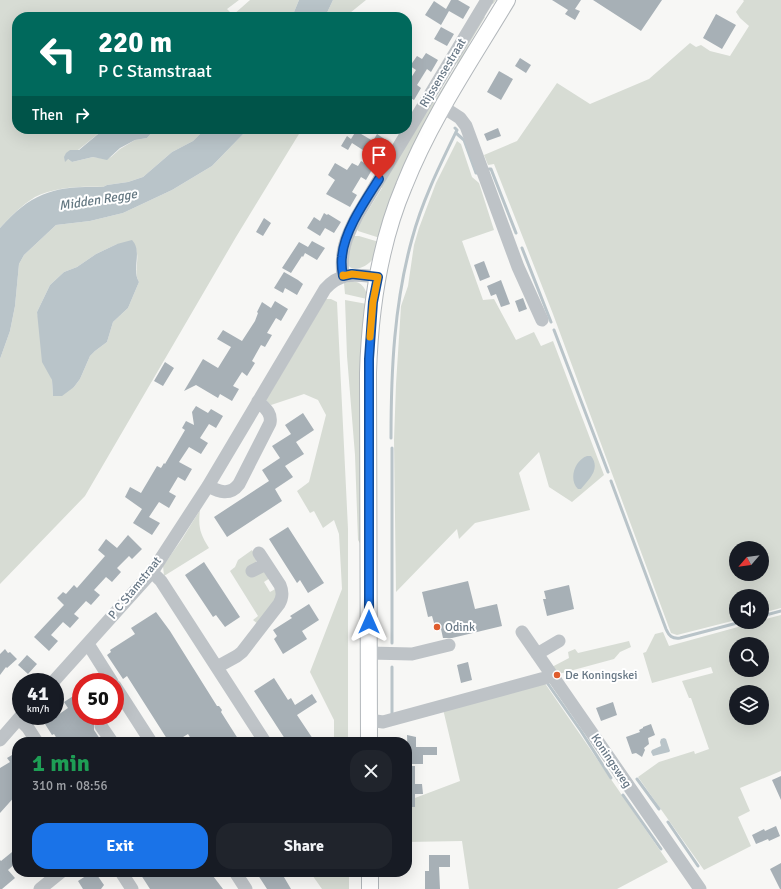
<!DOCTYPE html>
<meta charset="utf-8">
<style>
body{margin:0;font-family:Signika,sans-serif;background:#20242c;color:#f1f3f6;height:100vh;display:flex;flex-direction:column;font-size:15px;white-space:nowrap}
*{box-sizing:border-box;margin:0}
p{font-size:13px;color:#9ea1a6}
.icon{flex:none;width:22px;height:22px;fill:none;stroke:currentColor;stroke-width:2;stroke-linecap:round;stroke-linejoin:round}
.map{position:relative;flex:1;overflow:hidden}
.side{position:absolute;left:12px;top:737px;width:400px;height:140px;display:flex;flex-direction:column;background:#171b24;border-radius:16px;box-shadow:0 4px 16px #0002}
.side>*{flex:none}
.top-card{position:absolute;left:12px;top:12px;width:400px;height:122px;border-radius:16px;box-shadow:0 4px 16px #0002;background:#00695c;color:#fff;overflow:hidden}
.needle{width:26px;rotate:242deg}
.buttons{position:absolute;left:729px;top:541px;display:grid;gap:8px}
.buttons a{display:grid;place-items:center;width:40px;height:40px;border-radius:50%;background:#171b24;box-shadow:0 4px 16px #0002;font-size:20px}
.speed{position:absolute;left:12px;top:673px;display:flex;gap:8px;font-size:20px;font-weight:700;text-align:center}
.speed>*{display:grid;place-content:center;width:52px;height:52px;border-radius:50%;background:#171b24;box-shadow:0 4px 16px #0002;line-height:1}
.speed small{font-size:10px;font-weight:400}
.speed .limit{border:6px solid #d22;background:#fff;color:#111}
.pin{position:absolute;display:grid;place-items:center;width:34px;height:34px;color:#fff;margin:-41px -17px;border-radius:50% 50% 50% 0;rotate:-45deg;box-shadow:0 0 4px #0007}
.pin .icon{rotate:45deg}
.me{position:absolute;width:44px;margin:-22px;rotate:0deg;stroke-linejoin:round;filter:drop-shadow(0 0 3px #0008)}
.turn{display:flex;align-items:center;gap:14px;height:84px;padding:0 20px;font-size:18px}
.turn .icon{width:52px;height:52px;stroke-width:2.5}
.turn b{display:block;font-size:28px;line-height:34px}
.then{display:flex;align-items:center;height:38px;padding:0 20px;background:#0003;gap:8px;font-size:15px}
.round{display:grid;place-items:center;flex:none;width:42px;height:42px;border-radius:16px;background:#20242c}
.summary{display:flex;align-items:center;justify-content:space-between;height:68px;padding:0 20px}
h1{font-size:24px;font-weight:700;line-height:30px;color:#1e9e55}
.action{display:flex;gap:8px;margin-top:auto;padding:8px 20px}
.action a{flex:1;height:46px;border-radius:16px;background:#1a73e8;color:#fff;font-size:16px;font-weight:700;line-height:46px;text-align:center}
.action a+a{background:#20242c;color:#f1f3f6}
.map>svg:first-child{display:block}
.green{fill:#d7dcd4;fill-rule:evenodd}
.water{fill:#b9c4c9}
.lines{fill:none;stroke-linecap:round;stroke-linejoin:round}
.stream{stroke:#b9c4c9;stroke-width:3}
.building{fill:#a7b0b6}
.major-casing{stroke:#b2b7bb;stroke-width:18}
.minor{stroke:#bec3c7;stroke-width:13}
.major{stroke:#fff;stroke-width:16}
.route-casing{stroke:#114b97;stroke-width:10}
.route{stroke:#1a73e8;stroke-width:7}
.slow{stroke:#f59e0b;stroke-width:7}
.poi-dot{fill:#df5c2d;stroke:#fff;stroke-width:1.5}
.labels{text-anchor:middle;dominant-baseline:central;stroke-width:4;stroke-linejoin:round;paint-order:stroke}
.street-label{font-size:12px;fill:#677785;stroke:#fff}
.poi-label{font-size:12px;fill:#677785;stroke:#fff;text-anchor:start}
.water-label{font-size:13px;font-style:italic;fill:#637781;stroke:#fff}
</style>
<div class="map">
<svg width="781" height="889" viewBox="0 0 781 889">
<rect width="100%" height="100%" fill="#f7f7f5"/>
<!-- green -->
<path class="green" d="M0,0H239L227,9L233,15L250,0H299L292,17H17V129H104L78,150H70L68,159L72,162L93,157L106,159L111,157L120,149L135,140L147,138L155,129H205L193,141L172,152L143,177L128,182L107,185L103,187C83,186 54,187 35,197C22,205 11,216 0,228Z
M333,0H366L345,17H325Z
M491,0H496L493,4L491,3L483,16L485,17L469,44L464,62L440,103L435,100L457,64L456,58Z
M743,0H781V608L762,613V596H736V620L677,635L671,633L553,314L494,164L488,165L484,155L517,141L557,83L590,104L649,79L690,43L696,47L701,45L710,51L730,56L749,26L740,18L736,12L744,1ZM736,548H762V574H736Z
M429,102H433L438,105L380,238L358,231L357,228L382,188L379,184Z
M248,129H302L236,237L85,496L0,584V359L10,331L15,306L19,264L24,255L56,225L90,221L123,213L172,190L212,166ZM117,244L136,249C140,260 133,272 139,282L128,308L113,322L107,342L95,351L90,356L80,379L74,387L53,396L52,380L37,312L50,285L64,272L77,267L96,254Z
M457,141L461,144L472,177L479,183L494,230L462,241L483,300L494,299L516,340L534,332L541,346L553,341L604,475L572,502L549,487L539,452L519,473L530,510L475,523L459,539L457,529L396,592L394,440L396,384L401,306L408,286L414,245L419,228L436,183Z
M354,236H359L379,242C377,249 377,255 372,260C367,267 349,275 347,261C346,254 352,243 354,236Z
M352,281C362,282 367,289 367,299L345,294L344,283Z
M326,299H331L337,302L348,529V742H334V720L310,672L342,589L339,534L334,520L323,528L314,511L310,513L297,491L309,482L326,415L318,400L304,394L271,405L266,400Z
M345,300L367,304L362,547L358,540L355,455L347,356Z
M200,510C198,527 200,534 209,548L164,576L163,566L182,539Z
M252,550L256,556V563L270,578L264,582L270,592L277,588L278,597L258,624L253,620L258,616L230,571L235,567L238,560Z
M781,615V771L740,788L750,811L738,817L751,846L704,870L638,777L659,762L694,751L695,754L709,749L691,698H689L682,681L713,673L711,667L652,683L643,653L646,652L655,634L663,632L669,646L756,622H762V620ZM736,644H762V670H736ZM736,692H762V718H736Z
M629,641L631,647L620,652L614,659L555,675L550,668L569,658L568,652L575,649L578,653Z
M544,682L668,862L617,889H469L462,841L407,842V801L460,781L443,709Z
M310,872H349V889H322Z"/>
<!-- water -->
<path class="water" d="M299,0H333L325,17H292Z
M104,129H155L147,138L135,140L120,148L107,160L93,157L72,162L68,159L65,162L64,157L66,153L70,150H79Z
M205,129H248L212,166L172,190L123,213L90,221L56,225L24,255L19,264L15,306L10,331L0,359V379V228C33,191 55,186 103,187L107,185L128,182L143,177L172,152L193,141Z
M132,240C143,252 131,269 139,282L128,308L113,322L107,342L95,351L90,356L80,379L74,387L62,396H53L52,380L42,362L37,312L50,285L64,272L77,267L96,254L117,244Z
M587,456H591C601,469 589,479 581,489H578C568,479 575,460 587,456Z
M664,738L666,739L670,751L669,752L653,756L651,752L652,750L661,746L660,742L661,739Z"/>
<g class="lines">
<!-- stream -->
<path class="stream" d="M456,133L464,140L476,173H478
M489,169H491L516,233
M522,248L551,322
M554,330L608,472
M391,438C391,371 394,304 412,239C422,201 440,165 457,130L455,128
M611,481L666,629C669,636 672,639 680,638L741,622
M762,616L781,611
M392,643V448
M548,684L581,731L611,778
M392,715V667
M637,779L659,809
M623,795L661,849
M668,822L698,866"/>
</g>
<!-- building -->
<path class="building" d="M451,0H458L470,7L463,19L449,11L441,25L425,15L434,1L446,9Z
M552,0H581L575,9L580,11L575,20L565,14L568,10Z
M593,0H662L641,31Z
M716,14L736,25L722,49L703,38Z
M441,27L454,34L447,46L434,39Z
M426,53L438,60L431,72L427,69L417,85L421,88L414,100L407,96V84L416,70L410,66L417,56L422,59Z
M520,58L531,65L526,73L515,66Z
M499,71L513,79L501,100L487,92Z
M498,128L501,136L487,141L484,134Z
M356,131L373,141L377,134L389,142L382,153L370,146L371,143L366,152L352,143L348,150L341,146L347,136L351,139Z
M361,161L373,168L366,180L361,177L352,192L357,195L350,207L326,194L335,180L328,175L335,163L347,170L352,163L358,166Z
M324,213L327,215L328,214L341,222L334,233L325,228L320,236L307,228L314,217L320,221Z
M264,218L271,223L263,236L256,232Z
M312,241L325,248L317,260L305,253L303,257L302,256L291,273L282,268L299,242L308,247Z
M484,261L490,277L480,281L474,265Z
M284,272L298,280L303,284L297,295L285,288L283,293L274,288Z
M501,280L510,304L501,307L496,294L491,296L487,286Z
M523,298L527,309L519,312L515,301Z
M275,301L288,309L281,321L276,318L267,333L272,335L265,347L261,345L252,361L255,363L247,376L242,372L233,386L239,389L232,401L220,394L218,398L196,385L184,391L203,359L218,368L231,347L217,339L223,330L242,341L255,321L258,313L257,312L262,302L271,308Z
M165,362L174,368L163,386L154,381Z
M196,406L208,413L211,409L223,416L216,428L209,424L200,438L208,443L201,454L189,447L179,462L192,469L185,481L178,477L169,492L176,496L169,508L159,502L149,517L160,523L152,535L133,523L142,509L125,497L130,487L141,493L157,466L161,468L164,463L165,464L185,430L182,428L186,421L194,425L192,412Z
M303,413L314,430L296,442L304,454L285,466L293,477L275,489L282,501L227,537L214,517L269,481L262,470L280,458L272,446L291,434L285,425Z
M288,527L324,583L308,593L300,580L297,583L269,539Z
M128,535L142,549L132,559L129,556L117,568L121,572L112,582L106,577L94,590L100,595L91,605L86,601L74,614L79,618L70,628L63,622L51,635L58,641L49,651L34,637L64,605L57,598L63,592L66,594L74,585L77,588L105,556L98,550L106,539L117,548Z
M204,562L240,617L225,627L216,615L213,617L185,575Z
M468,581L475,609L497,604L502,626L452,638H443L441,629L436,630L432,616L428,617L422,592Z
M569,585L574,609L547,616L543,599H546L544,591Z
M309,604L319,620L302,631L307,639L283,654L274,639L277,636L273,630L292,618L290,616Z
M156,612L170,631L217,706H219L222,710L221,712L240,742H193L188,734L175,742H169L127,676L123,679L107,655L111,652L110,650L135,634L131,628Z
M5,649L8,653L10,652L17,659L7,668L6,667L0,675V654Z
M27,655L37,664L28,674L18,665Z
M468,662L472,680L461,683L457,665Z
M274,678L288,700L291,698L295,705L312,694L317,702L297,715L315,742H287L254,691Z
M81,691V716H111L105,720L101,718L97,719L94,723V730L102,742H59L54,734L52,735L45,724L68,708L64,702Z
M613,702L617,715L601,721L596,708Z
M651,724L655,735L648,738L649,744L644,748L645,750L642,757L636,753L632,754L626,737L640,732L639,730L643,728V727Z
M407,735L416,737V747H437V755H423V764H408Z
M17,752V794L0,813V768L10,762L7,758Z
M407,766H415V784H422L423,794H415V807H407Z
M781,776V800L772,780Z
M776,826L780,836L769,841L768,839L756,844L752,835L764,829L765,831Z
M17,848V862L8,870L15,878L2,889H0V860L1,861Z
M429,855H450V867H439L440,889H425V871H429Z
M781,863V889H780L770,869Z
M92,872H95L104,885L101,889H83L78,881Z
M139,872H210L223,889H150Z
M256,872H281L291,889H267Z"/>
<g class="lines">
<!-- major casing -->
<g class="major-casing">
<path id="major" d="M369,742L368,373C370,309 379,245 404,186C430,120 471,60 507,0
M370,872V889"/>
</g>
<!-- minor -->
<path class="minor" d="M443,107L460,118L466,126L518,267L542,320
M343,276C340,252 346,237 357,216L487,0
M208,486C219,492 230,496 239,484L270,423C272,413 265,408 258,401
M252,571L266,564
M152,572L161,581L265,742
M522,632L700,889
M88,644L112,682
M369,653L412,654L449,645
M537,654L559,641
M217,667L237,656L242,652L279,604C283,597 283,592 280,585L259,553
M53,682L152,572L208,486L325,289C341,271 356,275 378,277
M115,686L151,742
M19,719L28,728L37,742
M369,720L383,722L552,676
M101,726L112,742
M0,740L21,716
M121,872L132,889
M235,872L246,889
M40,889L61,872"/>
<!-- major -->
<use href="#major" class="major"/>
</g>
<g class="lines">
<!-- route casing -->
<g class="route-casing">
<path id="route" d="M369,622V359L373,302L378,277L352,274L343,276C342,270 341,263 342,257C344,231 365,201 379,179"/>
</g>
<!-- route -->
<use href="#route" class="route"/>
<!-- slow -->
<path class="slow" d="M343,275V276L352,274L378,277L373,302L370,337"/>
</g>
<!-- markers -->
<g class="poi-dot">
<circle cx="437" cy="627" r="4"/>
<circle cx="557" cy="675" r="4"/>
</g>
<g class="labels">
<!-- street labels -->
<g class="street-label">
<text transform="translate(443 73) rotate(-59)">Rijssensestraat</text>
<text transform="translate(135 588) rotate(-51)">P C Stamstraat</text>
<text transform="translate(611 761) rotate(56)">Koningsweg</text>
</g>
<!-- poi labels -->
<g class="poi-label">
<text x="445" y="627">Odink</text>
<text x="565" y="675">De Koningskei</text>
</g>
<!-- water labels -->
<g class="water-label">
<text transform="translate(98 200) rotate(-9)">Midden Regge</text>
</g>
</g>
</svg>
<div class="buttons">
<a><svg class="needle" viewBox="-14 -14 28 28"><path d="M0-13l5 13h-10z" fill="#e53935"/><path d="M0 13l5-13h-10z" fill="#9ea1a6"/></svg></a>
<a><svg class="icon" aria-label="sound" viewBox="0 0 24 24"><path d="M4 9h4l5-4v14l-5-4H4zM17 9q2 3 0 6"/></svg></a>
<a><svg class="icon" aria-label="search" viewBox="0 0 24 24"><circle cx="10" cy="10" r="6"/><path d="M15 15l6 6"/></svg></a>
<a><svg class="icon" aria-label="layers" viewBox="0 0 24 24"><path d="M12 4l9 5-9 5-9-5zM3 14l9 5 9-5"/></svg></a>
</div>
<div class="speed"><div>41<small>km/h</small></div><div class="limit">50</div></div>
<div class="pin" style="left:379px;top:179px;background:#d93025"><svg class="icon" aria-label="arrive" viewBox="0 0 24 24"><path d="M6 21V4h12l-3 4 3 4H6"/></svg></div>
<svg class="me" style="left:369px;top:622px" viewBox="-20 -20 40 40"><path d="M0-17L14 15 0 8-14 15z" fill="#1a73e8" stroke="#fff" stroke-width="4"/></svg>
<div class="top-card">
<div class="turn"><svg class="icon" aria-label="left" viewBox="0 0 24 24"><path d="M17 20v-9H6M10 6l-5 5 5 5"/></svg><div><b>220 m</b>P C Stamstraat</div></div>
<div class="then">Then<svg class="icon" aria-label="right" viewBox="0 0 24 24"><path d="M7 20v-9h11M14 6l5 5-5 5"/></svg></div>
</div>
<section class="side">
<div class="summary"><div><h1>1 min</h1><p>310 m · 08:56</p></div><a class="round"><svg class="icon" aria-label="close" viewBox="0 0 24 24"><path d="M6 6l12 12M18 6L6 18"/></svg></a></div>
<div class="action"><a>Exit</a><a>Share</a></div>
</section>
</div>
